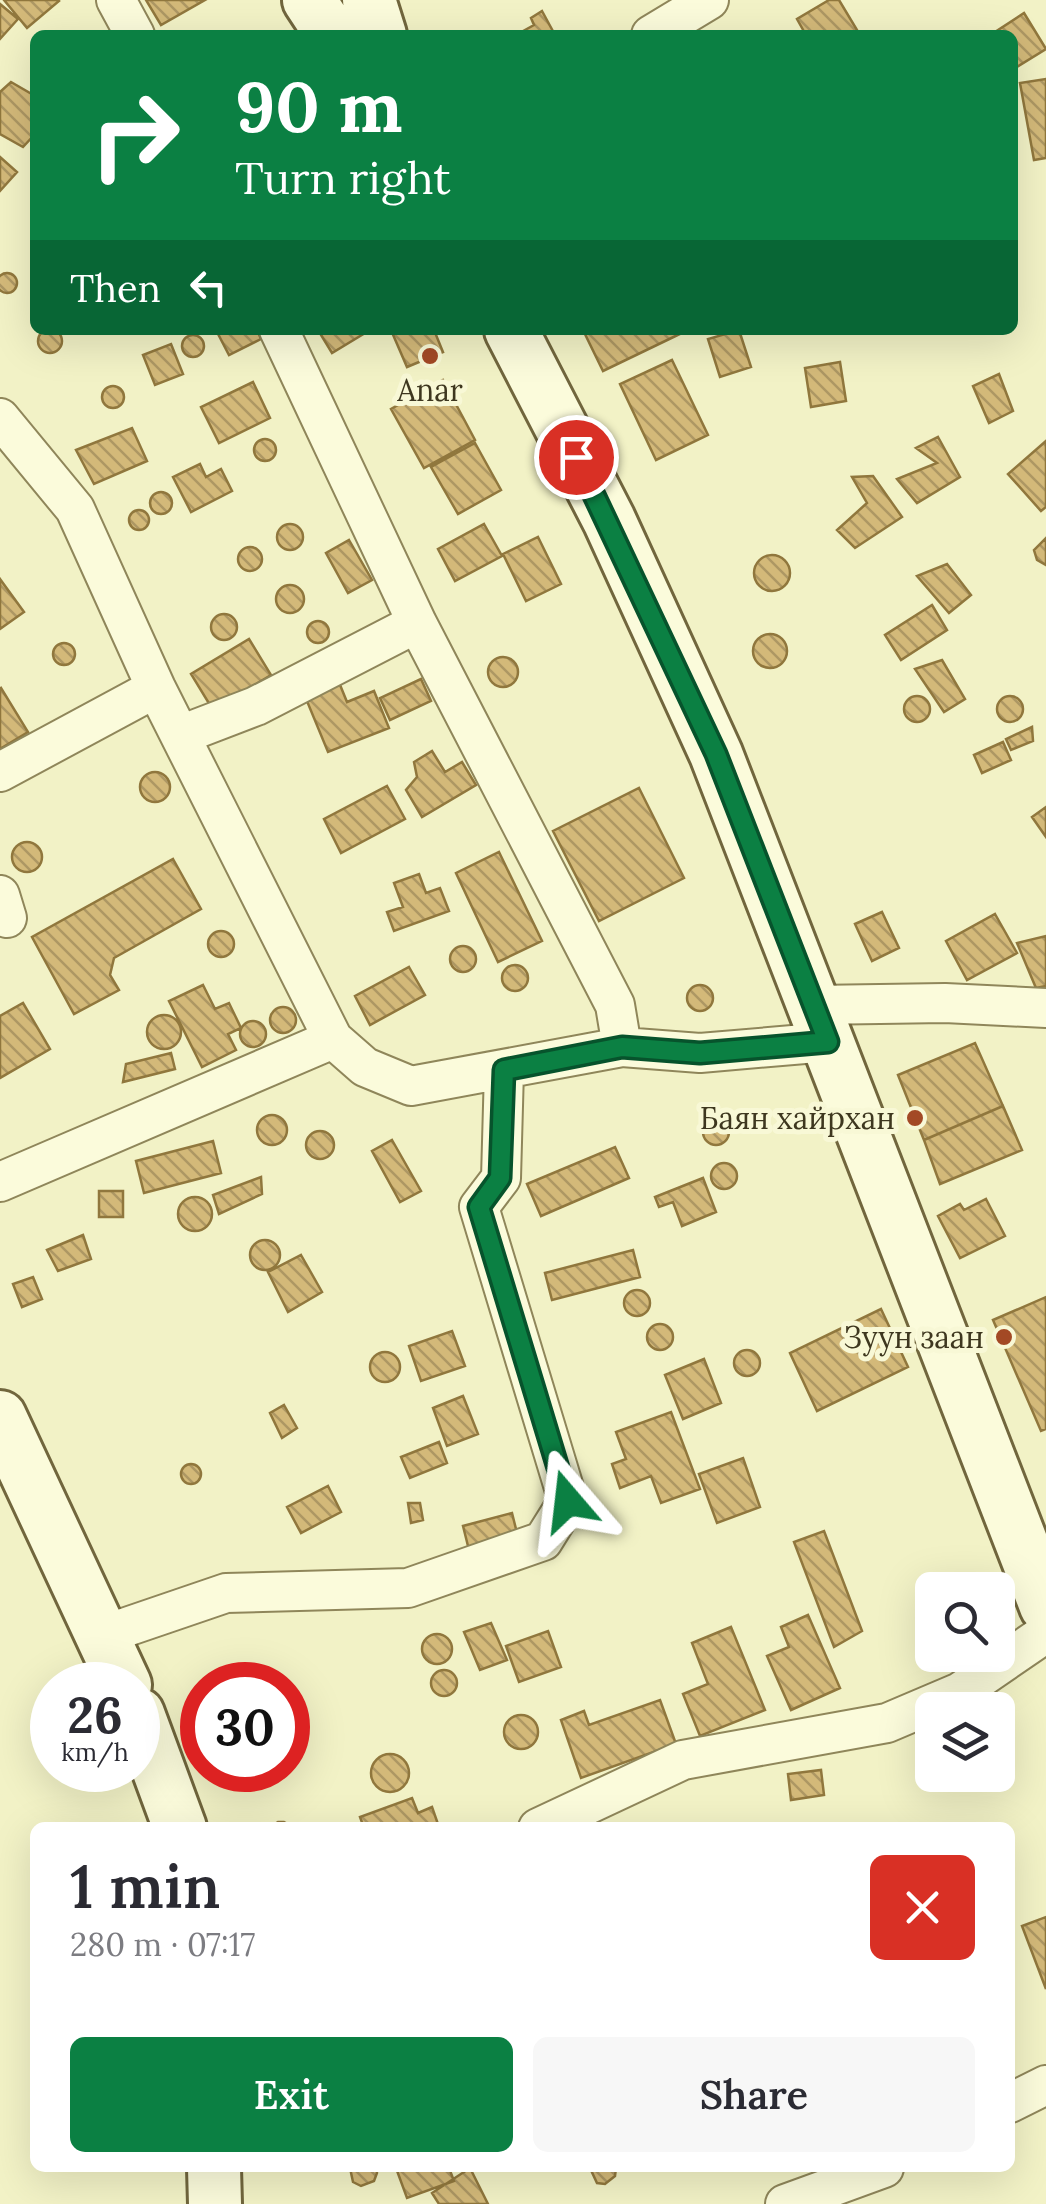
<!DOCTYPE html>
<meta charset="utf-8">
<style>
body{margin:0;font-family:Lora,serif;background:#f7f7f7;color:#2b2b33;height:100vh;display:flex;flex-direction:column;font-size:38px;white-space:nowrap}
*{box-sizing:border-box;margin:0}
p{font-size:32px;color:#7c7c81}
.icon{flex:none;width:55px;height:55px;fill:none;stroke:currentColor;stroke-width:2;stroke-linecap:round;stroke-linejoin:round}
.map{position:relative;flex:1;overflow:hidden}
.side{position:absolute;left:30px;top:1822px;width:985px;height:350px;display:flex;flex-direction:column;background:#fff;border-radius:15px;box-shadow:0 10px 40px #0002}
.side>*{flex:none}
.top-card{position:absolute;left:30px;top:30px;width:988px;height:305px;border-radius:15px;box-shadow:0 10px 40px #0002;background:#0b8043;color:#fff;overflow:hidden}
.fabs{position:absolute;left:915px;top:1572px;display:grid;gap:20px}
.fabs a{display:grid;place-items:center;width:100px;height:100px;border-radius:15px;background:#fff;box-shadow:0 10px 40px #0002;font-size:50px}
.speed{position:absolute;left:30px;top:1662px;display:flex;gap:20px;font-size:50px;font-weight:700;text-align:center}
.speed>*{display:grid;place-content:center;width:130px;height:130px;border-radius:50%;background:#fff;box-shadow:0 10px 40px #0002;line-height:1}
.speed small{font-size:25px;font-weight:400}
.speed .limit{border:15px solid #d22;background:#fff;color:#111}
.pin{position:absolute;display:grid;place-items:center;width:85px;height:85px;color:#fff;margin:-42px;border:5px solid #fff;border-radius:50%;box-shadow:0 2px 10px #0007}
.me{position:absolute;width:110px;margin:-55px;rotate:343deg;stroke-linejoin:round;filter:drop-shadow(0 0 8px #0008)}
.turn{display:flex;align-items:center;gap:35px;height:210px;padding:0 40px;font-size:45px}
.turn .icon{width:130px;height:130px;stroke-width:2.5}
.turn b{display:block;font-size:70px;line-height:85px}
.then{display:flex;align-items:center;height:95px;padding:0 40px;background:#0003;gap:20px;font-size:38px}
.round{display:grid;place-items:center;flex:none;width:105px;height:105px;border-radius:15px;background:#f7f7f7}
.overview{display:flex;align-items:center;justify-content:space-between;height:170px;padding:0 40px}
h1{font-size:60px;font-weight:600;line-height:75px}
.primary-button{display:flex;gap:20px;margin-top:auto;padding:20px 40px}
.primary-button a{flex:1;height:115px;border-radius:15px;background:#0b8043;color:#fff;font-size:40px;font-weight:600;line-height:115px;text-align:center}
.primary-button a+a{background:#f7f7f7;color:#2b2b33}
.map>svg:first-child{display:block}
.building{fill:url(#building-back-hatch);stroke:#90773d;stroke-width:2.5}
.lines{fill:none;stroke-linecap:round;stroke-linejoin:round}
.street-casing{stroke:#8f865a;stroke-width:42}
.secondary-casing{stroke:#71663d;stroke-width:58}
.street{stroke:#fbfbdb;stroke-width:38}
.secondary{stroke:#fbfbdb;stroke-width:52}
.route-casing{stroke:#07532c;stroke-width:25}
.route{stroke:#0b8043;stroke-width:18}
.poi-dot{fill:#a34925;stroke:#f8f8d6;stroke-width:4}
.labels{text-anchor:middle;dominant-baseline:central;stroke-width:10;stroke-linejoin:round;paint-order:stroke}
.poi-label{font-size:30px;fill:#3e371f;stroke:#f8f8d6;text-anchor:end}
</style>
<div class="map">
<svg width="1046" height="2204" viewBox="0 0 1046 2204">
<defs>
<pattern id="building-back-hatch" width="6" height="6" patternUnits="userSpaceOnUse" patternTransform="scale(2.5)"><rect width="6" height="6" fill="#d3b979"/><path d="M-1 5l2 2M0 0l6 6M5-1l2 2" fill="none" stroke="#ad9763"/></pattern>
</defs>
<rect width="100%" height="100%" fill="#f2f2c6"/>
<!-- building -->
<path class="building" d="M4,0H58L59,1L27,28Z
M146,0H205L161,25Z
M829,0H839L860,35H806L797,19Z
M0,4L18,19L0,39Z
M542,11L555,35H516L534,25L531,18Z
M1024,13L1046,49L1012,70V35L992,34Z
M1046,79V158L1034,160L1020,83Z
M11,82L35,96V134L23,147L0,134V92Z
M0,157L17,172L0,191Z
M-3 283a10 10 0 1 1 20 0a10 10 0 1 1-20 0Z
M38 341a12 12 0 1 1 24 0a12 12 0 1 1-24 0Z
M216,330H257L261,339L229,355Z
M318,330H370L332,353Z
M391,330H434L443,352L407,367Z
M583,330H688L603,371Z
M739,330L751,367L720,377L708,339Z
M182 346a11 11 0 1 1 22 0a11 11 0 1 1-22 0Z
M171,344L183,374L155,385L143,355Z
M672,360L708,435L656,460L620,384Z
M840,362L846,401L811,407L805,368Z
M999,374L1013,411L989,423L973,386Z
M443,380L475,440L424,468L391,409Z
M253,382L270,418L219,443L201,407Z
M102 397a11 11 0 1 1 22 0a11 11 0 1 1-22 0Z
M132,428L147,461L94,484L76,450Z
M938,437L960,477L917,503L897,479L937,463L916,448Z
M254 450a11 11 0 1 1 22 0a11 11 0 1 1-22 0Z
M1046,441V507L1041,511L1008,474Z
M475,443L501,490L458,514L431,467Z
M200,464L206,477L221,469L232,491L191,512L173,477Z
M873,476L902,517L855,548L837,530L867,503L852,477Z
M150 503a11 11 0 1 1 22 0a11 11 0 1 1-22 0Z
M129 520a10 10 0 1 1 20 0a10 10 0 1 1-20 0Z
M484,524L502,556L455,581L438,549Z
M277 537a13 13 0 1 1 26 0a13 13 0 1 1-26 0Z
M538,537L561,584L526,601L503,554Z
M1046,538V565L1037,560L1034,550Z
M349,540L372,580L348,593L326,553Z
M238 559a12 12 0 1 1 24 0a12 12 0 1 1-24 0Z
M754 573a18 18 0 1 1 36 0a18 18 0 1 1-36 0Z
M947,564L971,595L949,613L917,576Z
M0,579L24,612L0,629Z
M276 599a14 14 0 1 1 28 0a14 14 0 1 1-28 0Z
M932,605L947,630L901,660L885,635Z
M211 627a13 13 0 1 1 26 0a13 13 0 1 1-26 0Z
M307 632a11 11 0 1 1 22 0a11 11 0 1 1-22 0Z
M753 651a17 17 0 1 1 34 0a17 17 0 1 1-34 0Z
M249,639L271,675L213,710L191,674Z
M53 654a11 11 0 1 1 22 0a11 11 0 1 1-22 0Z
M488 672a15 15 0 1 1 30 0a15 15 0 1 1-30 0Z
M942,660L965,699L944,712L915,669Z
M336,675L347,702L374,691L389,728L328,752L302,689Z
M421,679L431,701L390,720L380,698Z
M1,688L28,732L0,749V689Z
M904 709a13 13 0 1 1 26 0a13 13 0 1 1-26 0Z
M997 709a13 13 0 1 1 26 0a13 13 0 1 1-26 0Z
M1032,727L1033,741L1011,750L1006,739Z
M1003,742L1011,760L982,773L974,755Z
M432,751L445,772L462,762L476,785L422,817L406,790L417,777L414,762Z
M140 787a15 15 0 1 1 30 0a15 15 0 1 1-30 0Z
M387,786L405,819L341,853L324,819Z
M639,788L684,878L599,921L553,831Z
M1046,807V837L1032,817Z
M12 857a15 15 0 1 1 30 0a15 15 0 1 1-30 0Z
M499,852L542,941L498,962L456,873Z
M173,859L201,909L114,958L110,975L119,990L74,1014L32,937Z
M419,874L426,893L440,888L449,911L394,931L387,912L403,907L394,883Z
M882,912L899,948L872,961L855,924Z
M995,914L1017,953L967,980L946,941Z
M208 944a13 13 0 1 1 26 0a13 13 0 1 1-26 0Z
M1046,936V986L1036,988L1017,943Z
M450 959a13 13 0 1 1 26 0a13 13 0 1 1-26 0Z
M502 978a13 13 0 1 1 26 0a13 13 0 1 1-26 0Z
M409,967L425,995L370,1025L355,996Z
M687 998a13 13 0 1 1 26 0a13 13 0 1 1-26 0Z
M203,985L215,1009L229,1003L241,1028L228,1034L236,1050L202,1067L169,1001Z
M23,1003L50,1049L0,1078V1016Z
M270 1020a13 13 0 1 1 26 0a13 13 0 1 1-26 0Z
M147 1032a17 17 0 1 1 34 0a17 17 0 1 1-34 0Z
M240 1034a13 13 0 1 1 26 0a13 13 0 1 1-26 0Z
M975,1043L1003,1106L924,1140L898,1075Z
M171,1053L175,1069L123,1082L126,1064Z
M1003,1106L1022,1150L940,1184L924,1140Z
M257 1130a15 15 0 1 1 30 0a15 15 0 1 1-30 0Z
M703 1132a13 13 0 1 1 26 0a13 13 0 1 1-26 0Z
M306 1145a14 14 0 1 1 28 0a14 14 0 1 1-28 0Z
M392,1140L421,1191L400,1202L372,1151Z
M213,1141L221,1173L144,1193L136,1161Z
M615,1147L629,1178L541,1216L527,1184Z
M711 1176a13 13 0 1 1 26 0a13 13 0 1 1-26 0Z
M261,1177L262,1194L219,1214L213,1195Z
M703,1178L716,1212L682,1226L673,1202L659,1207L655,1197Z
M99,1191H123V1217H99Z
M178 1214a17 17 0 1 1 34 0a17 17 0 1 1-34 0Z
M986,1199L1005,1236L960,1258L938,1216L960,1204L964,1210Z
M83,1235L91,1259L58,1271L47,1250Z
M250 1255a15 15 0 1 1 30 0a15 15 0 1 1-30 0Z
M633,1250L640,1277L552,1300L545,1273Z
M301,1255L322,1292L288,1312L268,1272Z
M33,1277L42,1299L22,1307L13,1284Z
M624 1303a13 13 0 1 1 26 0a13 13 0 1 1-26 0Z
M1046,1297V1429L1041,1431L993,1320Z
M881,1309L908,1367L817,1411L790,1353Z
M647 1337a13 13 0 1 1 26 0a13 13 0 1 1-26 0Z
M452,1331L465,1366L421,1381L409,1346Z
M734 1363a13 13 0 1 1 26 0a13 13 0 1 1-26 0Z
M370 1367a15 15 0 1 1 30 0a15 15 0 1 1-30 0Z
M704,1359L721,1403L683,1419L665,1375Z
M463,1396L478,1434L447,1446L433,1408Z
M284,1405L297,1428L282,1438L270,1413Z
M671,1412L700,1489L661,1503L651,1476L620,1488L612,1464L626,1459L616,1432Z
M439,1442L447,1463L410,1478L401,1457Z
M743,1458L760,1507L717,1523L699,1474Z
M181 1474a10 10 0 1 1 20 0a10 10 0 1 1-20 0Z
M328,1486L341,1512L301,1533L287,1507Z
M408,1503H420L423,1520L411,1523Z
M512,1513L519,1541L470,1554L463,1526Z
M824,1531L862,1631L834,1647L794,1542Z
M808,1615L840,1688L791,1710L767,1656L789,1647L781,1627Z
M491,1623L507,1660L480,1670L464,1632Z
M731,1627L765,1710L700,1736L683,1694L708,1684L692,1643Z
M548,1631L561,1667L519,1682L506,1646Z
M422 1649a15 15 0 1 1 30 0a15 15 0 1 1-30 0Z
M431 1683a13 13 0 1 1 26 0a13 13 0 1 1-26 0Z
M660,1700L676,1744L581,1778L561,1720L584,1711L589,1725Z
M504 1732a17 17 0 1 1 34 0a17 17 0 1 1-34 0Z
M371 1773a19 19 0 1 1 38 0a19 19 0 1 1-38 0Z
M821,1770L824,1795L791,1800L788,1774Z
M412,1798L418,1813L432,1807L439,1827L364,1828L360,1817Z
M284,1822L295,1828H269L278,1822Z
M1046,1917V1989L1022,1926Z
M350,2168H376L377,2173L374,2181L361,2186L353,2182Z
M396,2168H449L454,2181L407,2198Z
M470,2168L488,2204H439L432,2193Z
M590,2168H616L615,2176L605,2184L597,2183Z"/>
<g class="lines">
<!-- street casing -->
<g class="street-casing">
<path id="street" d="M116,0L135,35
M651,35L709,0
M279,330L417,623L615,1005L622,1047L700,1053L828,1042
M0,418L75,509L156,688L333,1039L365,1067L411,1086L622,1047
M183,734L256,706L417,623
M0,772L156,688
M0,895L7,918
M814,1005L945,1003L1046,1008
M0,1182L333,1039
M103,1635L226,1593L408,1588L543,1541L568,1501L479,1207L501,1178L504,1070
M538,1828L683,1760L887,1723L960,1692L1046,1633
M1010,2103L1046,2085
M785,2204L884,2168"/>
</g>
<!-- secondary casing -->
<g class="secondary-casing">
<path id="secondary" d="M309,0L332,35
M369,0L380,35
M511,330L609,520L716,754L1046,1606
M0,1417L125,1685
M138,1714L180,1828
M214,2168L215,2204"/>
</g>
<!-- street -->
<use href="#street" class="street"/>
<!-- secondary -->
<use href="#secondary" class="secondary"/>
</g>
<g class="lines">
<!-- route casing -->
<g class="route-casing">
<path id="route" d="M568,1501L479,1207L500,1178L504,1070L622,1047L700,1053L828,1042L716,754L576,457"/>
</g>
<!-- route -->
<use href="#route" class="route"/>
</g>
<!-- markers -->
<g class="poi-dot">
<circle cx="430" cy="356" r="10"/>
<circle cx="915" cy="1118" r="10"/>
<circle cx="1004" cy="1337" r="10"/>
</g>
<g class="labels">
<!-- poi labels -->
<g class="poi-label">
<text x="430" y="390" text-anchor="middle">Anar</text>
<text x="895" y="1118">Баян хайрхан</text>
<text x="984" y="1337">Зуун заан</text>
</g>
</g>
</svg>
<div class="fabs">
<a><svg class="icon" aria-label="search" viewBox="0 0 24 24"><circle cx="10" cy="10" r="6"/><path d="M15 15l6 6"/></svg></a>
<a><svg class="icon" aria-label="layers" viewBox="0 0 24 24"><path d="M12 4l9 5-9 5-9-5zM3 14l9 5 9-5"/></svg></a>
</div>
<div class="speed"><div>26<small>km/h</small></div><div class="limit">30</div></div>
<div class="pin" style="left:576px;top:457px;background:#d93025"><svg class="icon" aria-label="arrive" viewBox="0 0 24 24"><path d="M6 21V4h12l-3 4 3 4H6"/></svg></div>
<svg class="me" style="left:568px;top:1501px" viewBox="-20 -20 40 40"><path d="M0-17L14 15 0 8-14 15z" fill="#0b8043" stroke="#fff" stroke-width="4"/></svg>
<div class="top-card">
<div class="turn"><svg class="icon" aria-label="right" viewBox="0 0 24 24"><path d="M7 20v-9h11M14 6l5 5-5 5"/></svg><div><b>90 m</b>Turn right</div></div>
<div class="then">Then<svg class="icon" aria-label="left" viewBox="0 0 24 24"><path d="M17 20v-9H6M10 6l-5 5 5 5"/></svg></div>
</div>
<section class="side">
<div class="overview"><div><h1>1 min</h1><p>280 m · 07:17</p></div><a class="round" style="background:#d93025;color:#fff"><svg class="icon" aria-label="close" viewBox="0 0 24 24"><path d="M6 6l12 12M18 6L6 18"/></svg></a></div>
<div class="primary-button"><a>Exit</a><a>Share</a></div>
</section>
</div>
